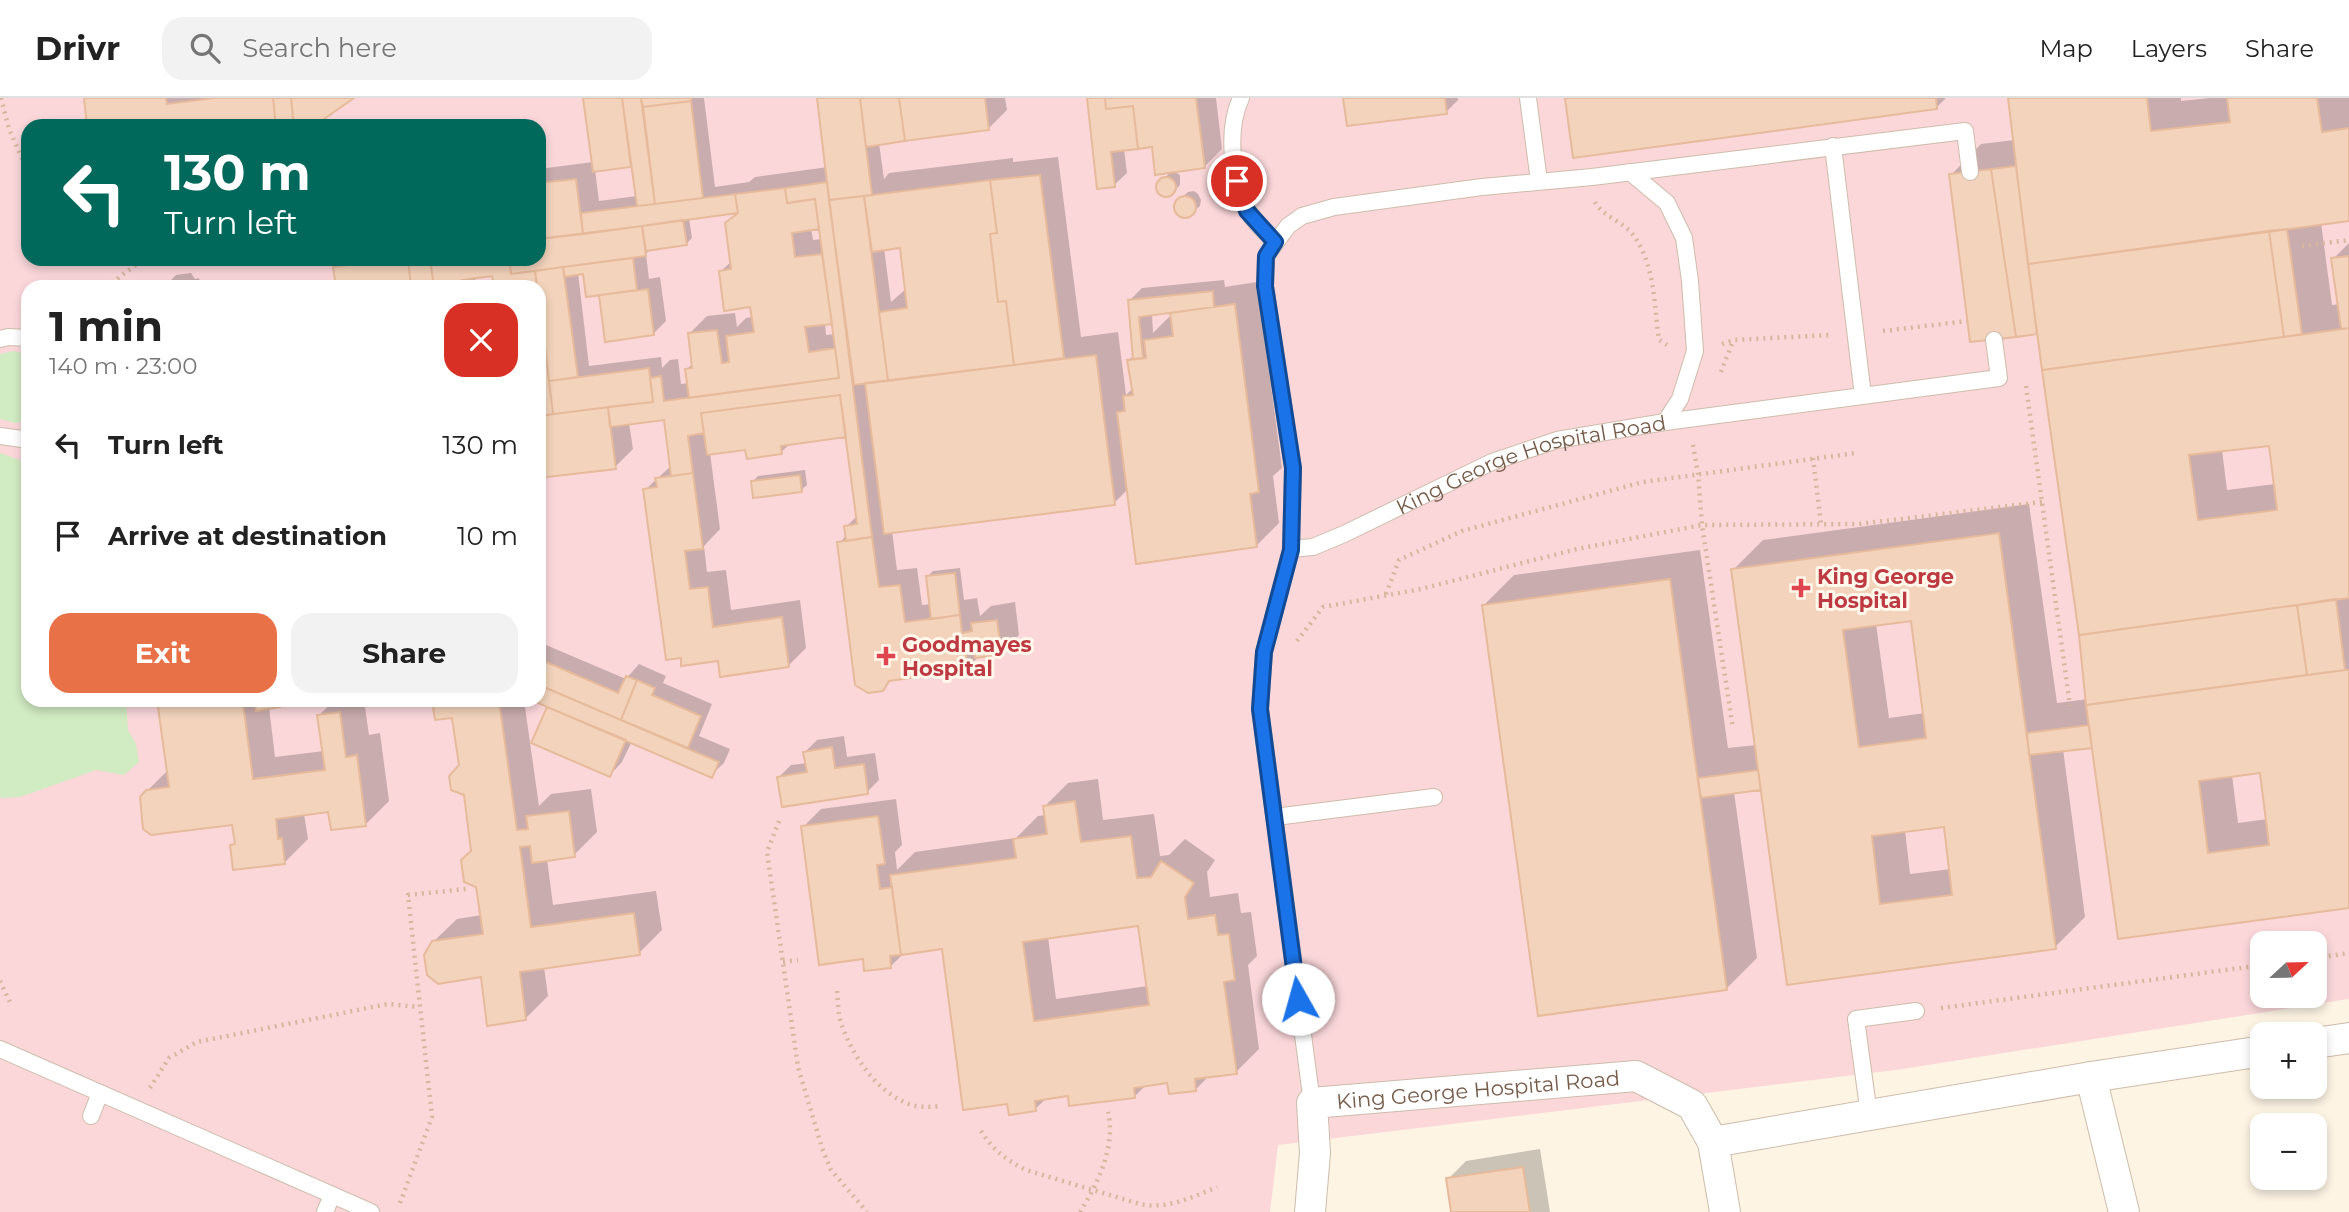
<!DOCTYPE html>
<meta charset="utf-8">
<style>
body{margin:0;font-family:Montserrat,sans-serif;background:#f2f2f2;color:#222;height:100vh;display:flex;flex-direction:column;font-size:26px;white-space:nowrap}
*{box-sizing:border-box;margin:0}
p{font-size:23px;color:#767676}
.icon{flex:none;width:38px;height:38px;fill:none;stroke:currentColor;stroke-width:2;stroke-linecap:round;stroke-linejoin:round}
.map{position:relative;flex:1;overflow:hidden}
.details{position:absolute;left:21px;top:182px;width:525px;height:427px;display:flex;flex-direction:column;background:#fff;border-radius:21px;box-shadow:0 4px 10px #0003}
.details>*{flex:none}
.top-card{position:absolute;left:21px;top:21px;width:525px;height:147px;border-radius:21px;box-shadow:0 4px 10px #0003;background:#00695c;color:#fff;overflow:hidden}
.needle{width:46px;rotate:68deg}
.controls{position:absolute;left:2250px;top:833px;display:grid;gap:14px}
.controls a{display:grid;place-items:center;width:77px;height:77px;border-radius:14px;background:#fff;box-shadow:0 4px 10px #0003;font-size:35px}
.pin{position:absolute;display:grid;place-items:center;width:60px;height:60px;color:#fff;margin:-30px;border:4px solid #fff;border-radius:50%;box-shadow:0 2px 7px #0007}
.me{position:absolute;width:77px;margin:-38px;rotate:353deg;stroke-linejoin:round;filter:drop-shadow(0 0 5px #0008)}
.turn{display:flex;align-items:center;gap:24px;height:147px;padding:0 28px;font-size:32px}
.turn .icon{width:91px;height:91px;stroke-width:2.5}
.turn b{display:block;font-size:49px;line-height:60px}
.round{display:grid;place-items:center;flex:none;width:74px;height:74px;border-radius:21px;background:#f2f2f2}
.summary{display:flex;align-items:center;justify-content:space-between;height:119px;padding:0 28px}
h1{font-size:42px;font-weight:700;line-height:52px}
.button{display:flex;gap:14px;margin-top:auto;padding:14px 28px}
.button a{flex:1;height:80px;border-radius:21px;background:#e97147;color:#fff;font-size:28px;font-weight:700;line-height:80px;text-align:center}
.button a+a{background:#f2f2f2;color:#222}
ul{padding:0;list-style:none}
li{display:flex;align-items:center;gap:21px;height:91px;padding:0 28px}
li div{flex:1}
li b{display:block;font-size:26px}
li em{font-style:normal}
header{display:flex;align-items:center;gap:42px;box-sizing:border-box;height:98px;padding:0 35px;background:#fff;border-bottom:2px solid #e0e0e0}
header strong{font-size:33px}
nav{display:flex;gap:38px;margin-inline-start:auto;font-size:24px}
.search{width:490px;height:63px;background:#f2f2f2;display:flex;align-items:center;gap:18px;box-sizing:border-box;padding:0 24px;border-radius:21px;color:#767676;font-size:26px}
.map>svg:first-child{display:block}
.medical{fill:#fbd7da;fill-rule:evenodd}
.green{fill:#d1ebc2}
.shadow{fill:#0003;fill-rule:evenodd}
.building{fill:#f3d3bb;stroke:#e6ba9b;stroke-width:2;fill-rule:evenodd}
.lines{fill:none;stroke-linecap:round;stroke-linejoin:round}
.service-casing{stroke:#cebcab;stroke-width:18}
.minor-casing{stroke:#cebcab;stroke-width:32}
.path{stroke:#d8b69e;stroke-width:4.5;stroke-dasharray:2 5;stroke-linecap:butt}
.service{stroke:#fff;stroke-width:16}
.minor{stroke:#fff;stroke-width:30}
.route-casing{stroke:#114b97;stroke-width:18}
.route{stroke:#1a73e8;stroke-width:12}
.health-dot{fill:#e0444e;stroke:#fff8eb;stroke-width:2.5}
.labels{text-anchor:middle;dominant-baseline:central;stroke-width:6;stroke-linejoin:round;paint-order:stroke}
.street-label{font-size:21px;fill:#765b49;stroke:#fff8eb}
.health-label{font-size:21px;font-weight:bold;fill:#be3a42;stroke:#fff8eb;text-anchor:start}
</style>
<header>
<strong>Drivr</strong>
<div class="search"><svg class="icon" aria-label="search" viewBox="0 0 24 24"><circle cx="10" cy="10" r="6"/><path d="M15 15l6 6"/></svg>Search here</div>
<nav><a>Map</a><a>Layers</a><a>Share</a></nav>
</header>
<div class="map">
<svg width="2349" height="1114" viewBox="0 0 2349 1114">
<rect width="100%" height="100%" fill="#fdf4e4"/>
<!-- medical -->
<path class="medical" d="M0,0H2349V901L1896,972L1278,1047L1270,1114H0ZM28,28H539V161H28ZM28,189H539V602H28ZM2263,845H2315V898H2263Z"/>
<!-- green -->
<path class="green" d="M13,253L28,256V322L15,325L0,321V256Z
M0,355L28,365V602H126L128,632L136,646L139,664L124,677L96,672L20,699L2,700L0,699Z"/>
<!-- shadow -->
<path class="shadow" d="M85,0H351L311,28H89Z
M585,0H704L715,89L749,84L755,79L828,69L819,0H1005L1007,12L989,30L879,45L884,81L889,75L1013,60V64L1058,59L1081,239L1118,234L1126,297L1133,290L1129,262L1134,257L1130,202L1142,190L1224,182L1225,189L1257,184L1282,370L1273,378L1279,425L1256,448L1128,391L1114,405L892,433L897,472L917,470L922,507L931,506L927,479L933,473L960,470L964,502L977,500L980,518L991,508L1015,504L1019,537L1001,555L979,558L967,571L893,580L882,592L839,445L847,437L846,429L858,417L847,335L791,345L781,354L747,350L710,355L720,431L704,448L707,474L726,472L731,512L800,502L806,550L788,568L720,561L645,392L672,367L666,320L629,325L633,351L615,369L539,378V189H495L493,176L475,179L476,189H338L335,170L344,161H539V71L593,64ZM633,67L637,98L599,103L595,72ZM739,113L727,125L732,163L721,173L752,207L753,219L746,220L737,229L735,215L707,218L689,236L693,265L687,271L689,285L681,286L678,261L670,262L662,270L661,259L589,268L578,175L584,174L600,195L653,236L666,223L660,179L649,181L646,156L651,150L686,146L692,140L689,120ZM821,129L822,141L813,142L811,130ZM901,148L906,191L891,204L884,150ZM1171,213L1172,219H1169L1153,235L1152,216ZM833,224L835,236L826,237L825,225Z
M1088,0H1216L1222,51L1204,69L1173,73L1180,77V87L1170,97L1164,98L1158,90L1159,85L1172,73L1153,47L1124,51L1127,75L1114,87Z
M1345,0H1458V2L1446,14Z
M1566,0H1946L1937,9Z
M2009,0H2181V3L2210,0H2349V121L2321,125L2332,207L2340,206L2333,161L2349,145V808L2119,839L2093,648L2063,651L2085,819L2055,849L1789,885L1762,690L1734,694L1757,860L1726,891L1484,507L1514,477L1700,452L1728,650L1756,647L1733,472L1763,442L2029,406L2057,605L2088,601L2039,234L1972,243L1951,77L1981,46L2015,42ZM2270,346L2275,386L2227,392L2222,352ZM1913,521L1925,615L1889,620L1876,526ZM2261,673L2268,721L2238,725L2232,677ZM1946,727L1951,771L1910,776L1905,732Z
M1194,93L1198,96L1201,102L1200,108L1188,118L1182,119L1175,110L1176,104L1188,94Z
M191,175L195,181L199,180L201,189H129L169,184L176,177Z
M805,372L807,387L801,392L752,384L758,378Z
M539,544L626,581L639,566L666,578L663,585L712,606L699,638L730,651L724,665L711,677L632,643L622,664L610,677L534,644L549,608L535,602H539Z
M159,602H285L279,608L269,609L275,659L324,653L319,617L335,602H364L369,637L380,635L389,703L366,726L330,712L304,716L308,741L285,764L232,748L237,743L234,725L147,693L168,672Z
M434,602H524L539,708L551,696L591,691L597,734L574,757L547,761L553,807L656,793L662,832L639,855L544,869L548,898L525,921L482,877L433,844L457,821L482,817L454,618Z
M844,638L847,659L875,655L879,682L867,694L779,679L791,667L807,665L805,654L817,642Z
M1098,681L1103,722L1154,716L1160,758L1169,757L1185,741L1215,762L1207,774L1210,799L1238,795L1241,815L1251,814L1257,858L1248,867L1259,951L1236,974L1209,978L1196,991L1168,983L1147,986L1135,998L1069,996L1048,999L1035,1011L1009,1004L943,849L904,855L891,868L864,859L803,729L821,711L896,701L902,747L895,754L897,772L915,754L1016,740L1038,718L1046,717L1045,708L1068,685ZM1140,826L1148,888L1056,901L1048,839Z
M1540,1051L1550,1114H1453L1448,1081L1466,1063Z"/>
<!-- building -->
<path class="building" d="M84,0H166L167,6L214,0H273L276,28H87Z
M273,0H291L294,28H276Z
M291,0H354L314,28H294Z
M583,0H622L631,69L593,74Z
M622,0H641L655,106L637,108Z
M641,0H691V3L643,9Z
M817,0H860L872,97L829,102Z
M860,0H899L905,43L866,49Z
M899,0H985L989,32L905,43Z
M1087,0H1105L1106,11L1133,8L1138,51L1111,54L1115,89L1097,91Z
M1105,0H1196L1205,70L1155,77L1152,49L1138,51L1133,8L1106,11Z
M1343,0H1445L1447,16L1347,28Z
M1565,0H1936L1937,11L1573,60Z
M2008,0H2147L2151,33L2230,24L2227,0H2317L2322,34L2349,30V123L2028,166Z
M691,3L703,100L655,106L643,9Z
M2016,68L2037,236L2016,239L1991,71Z
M1991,71L2016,239L1970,244L1949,76Z
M1040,77L1064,260L1014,267L1006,203L998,204L990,136L997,135L990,82Z
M1156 89a10 10 0 1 1 20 0a10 10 0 1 1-20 0Z
M576,81L583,136L539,141V85Z
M990,82L997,135L990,136L998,204L1006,203L1014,267L888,283L879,214L907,210L900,150L872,154L864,98Z
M827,84L872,439L846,443L844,428L857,426L840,297L701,315L704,335L688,338L693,375L671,378L664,322L610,329L608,309L653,304L650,280L661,278L664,303L839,280L815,101L787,105L785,90Z
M785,90L787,105L815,101L819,131L792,135L795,159L822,156L832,226L805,229L809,254L835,250L839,280L689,300L685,271L692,270L688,235L717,232L722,265L729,264L726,238L754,234L750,209L724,213L719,173L731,171L725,125L738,115L735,96Z
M735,96L738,115L583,136L581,115Z
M864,98L888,283L854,287L829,102Z
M1174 109a11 11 0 1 1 22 0a11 11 0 1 1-22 0Z
M683,122L687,147L646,153L642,128Z
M642,128L646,158L511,176L509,161H539V141Z
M2287,131L2302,236L2284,239L2269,133Z
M2269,133L2284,239L2042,272L2028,166Z
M2349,158V230L2341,231L2331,160Z
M633,160L637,192L586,199L583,176L565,179L563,169Z
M395,161H408L411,189H336L333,169Z
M408,161H430L434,189H411Z
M430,161H509L511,176L535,173L537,189H494L492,178L462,182L463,189H434Z
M563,169L578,279L549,283L535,173Z
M648,191L654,237L605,244L599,197Z
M1213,193L1214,209L1139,219L1143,260L1133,261L1128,202Z
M539,202L546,257L539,258Z
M1235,206L1259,394L1250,396L1257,449L1136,466L1117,314L1125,313L1123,298L1133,297L1127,262L1146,260L1144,242L1173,238L1170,215Z
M2349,230V500L2079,537L2042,272ZM2269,348L2277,412L2198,422L2189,357Z
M546,257L553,316L539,318V258Z
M1096,257L1115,407L884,436L865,285Z
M649,270L653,304L553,316L549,283Z
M840,297L846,339L781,348L782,356L747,361L745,352L707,357L701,315Z
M608,309L616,371L539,380V318Z
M693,375L703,451L685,453L690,491L708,489L713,529L782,519L789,569L720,579L718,563L681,568V560L666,562L643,391L657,389L655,380Z
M800,377L802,394L753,400L751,383Z
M1999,435L2056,851L1787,887L1731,471ZM1911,523L1926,640L1859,649L1843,532ZM1944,729L1952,797L1880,806L1872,738Z
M872,439L879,489L900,487L905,524L960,517L962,535L972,533L971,525L997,522L1002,557L975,560L973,548L965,549L968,572L889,583L883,593L868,595L855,587L837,444Z
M955,475L960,517L931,521L926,478Z
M1670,481L1727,892L1538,918L1482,507Z
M2336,501L2345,572L2307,577L2297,507Z
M2297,507L2307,577L2086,607L2079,537Z
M539,561L618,595L626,578L637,582L621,622L539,587Z
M2345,572H2349V810L2118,841L2086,607ZM2260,675L2269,747L2208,755L2199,683Z
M637,582L655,590L652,597L701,618L688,650L621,622Z
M544,589L719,664L712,680L538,605Z
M157,602H279L280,609L256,613L254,603L243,605L253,681L325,672L317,617L340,614L346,659L357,657L366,728L331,732L328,714L276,721L278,741L282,740L285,766L233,772L230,747L235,746L232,727L151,737L143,731L140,699L146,692L169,689Z
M432,602H499L517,732L528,731L526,718L569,713L575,759L532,765L530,748L520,749L531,829L634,815L640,857L520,874L526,922L487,928L481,879L438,886L427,877L424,857L432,843L483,836L476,789L464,784L461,762L471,753L464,697L451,692L449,678L459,667L452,620L435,622Z
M547,609L626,642L610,679L531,645Z
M2089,627L2092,650L2029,657L2027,635Z
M832,649L835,670L864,666L868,696L782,709L777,679L807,674L803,654Z
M1758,672L1761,692L1701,700L1698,680Z
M1075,703L1081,744L1131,738L1137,780L1151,779L1161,763L1194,785L1185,799L1188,821L1215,817L1218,837L1229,836L1235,882L1224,884L1237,976L1195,981L1196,993L1169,996L1167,985L1134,990L1135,1000L1069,1008L1068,998L1035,1003L1036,1013L1009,1017L1007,1006L963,1012L942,851L901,857L890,777L1016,760L1013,741L1047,736L1043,708ZM1138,828L1149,907L1034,923L1023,844Z
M878,718L885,766L877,767L880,791L892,789L901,857L890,858L891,870L864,873L863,861L819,867L801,728Z
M1523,1069L1530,1114H1451L1446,1080Z"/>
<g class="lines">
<!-- service casing -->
<g class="service-casing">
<g id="service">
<path d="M1241,0C1226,32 1232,79 1247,111C1252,123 1266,134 1275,144"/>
<path d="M1528,0L1539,83"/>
<path d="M1833,48L1863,298"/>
<path d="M1630,74L1667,105L1684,140L1690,183L1695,253L1680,301L1665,324"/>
<path d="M0,241L8,239L28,240"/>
<path d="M0,338L22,341L28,339"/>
<path id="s1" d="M1291,451L1313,449L1344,436L1492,364L1557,342L1665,324L1999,280L1994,242"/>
<path d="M1275,719L1434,699"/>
<path d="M0,951L371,1114"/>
<path d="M1312,1005L1260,611L1264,554L1291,451L1293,370L1265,188L1266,158L1288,128L1302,118L1334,109L1482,89L1592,79L1965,33L1970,74"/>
<path d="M1869,1017L1856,921L1916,913"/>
<path d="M91,1018L100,995"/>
<path d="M325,1114L332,1097"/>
</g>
</g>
<!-- minor casing -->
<g class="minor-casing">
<g id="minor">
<path d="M2315,945L2349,940"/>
<path d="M2091,979L2124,1114"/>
<path d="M1713,1044L2091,979L2263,953"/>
<path id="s2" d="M1310,1114L1315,1055L1312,1005L1636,978L1692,1007L1713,1044L1725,1114"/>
</g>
</g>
<!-- path -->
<path class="path" d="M1,0L9,31L28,74
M1595,104C1603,118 1618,122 1629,132C1655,160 1654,207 1659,242L1667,247
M2302,148L2349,142
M106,189L144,161
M1883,233L1967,223
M1722,246L1734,242L1829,237
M1721,274L1733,243
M2026,288L2070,608
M1693,347L1698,376L1702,427L1733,631
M1813,360L1821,426
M1386,496L1399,462L1462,433L1643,384L1856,355
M1297,543L1323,509L1421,491L1577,451L1702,427L1859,426L2042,404
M779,723L767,754L798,969L822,1050L831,1072L867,1114
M2315,860L2349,855
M783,864L798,862
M0,883L10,904
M837,893C838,904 838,915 841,925C852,957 876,994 909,1006C919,1010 930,1009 941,1008
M1941,910L2263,867
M150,990L169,960L197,944L388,906L419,909
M981,1033C993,1052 1006,1062 1026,1072L1140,1106C1166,1112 1193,1099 1217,1089
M400,1105L432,1019L408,797L466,791
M1080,1114C1098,1085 1116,1049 1108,1014"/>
<!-- service -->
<use href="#service" class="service"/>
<!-- minor -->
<use href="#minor" class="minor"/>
</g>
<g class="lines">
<!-- route casing -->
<g class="route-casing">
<path id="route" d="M1237,83L1247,113L1275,144L1266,158L1265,188L1293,370L1291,452L1264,554L1260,611L1298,901"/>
</g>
<!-- route -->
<use href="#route" class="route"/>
</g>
<!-- markers -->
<g class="health-dot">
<path d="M1797.5 479.5h7v7h7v7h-7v7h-7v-7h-7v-7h7z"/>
<path d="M882.5 547.5h7v7h7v7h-7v7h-7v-7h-7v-7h7z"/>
</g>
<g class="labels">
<!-- street labels -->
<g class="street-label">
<text stroke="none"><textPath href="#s1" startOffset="257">King George Hospital Road</textPath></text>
<text stroke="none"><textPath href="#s2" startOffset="276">King George Hospital Road</textPath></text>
</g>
<!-- health labels -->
<g class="health-label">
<text x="1817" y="478">King George<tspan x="1817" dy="24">Hospital</tspan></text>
<text x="902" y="546">Goodmayes<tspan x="902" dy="24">Hospital</tspan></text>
</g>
</g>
</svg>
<div class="controls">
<a><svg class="needle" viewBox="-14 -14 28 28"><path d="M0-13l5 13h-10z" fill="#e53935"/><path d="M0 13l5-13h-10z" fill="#767676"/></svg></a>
<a>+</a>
<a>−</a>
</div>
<div class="pin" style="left:1237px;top:83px;background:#d93025"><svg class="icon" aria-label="arrive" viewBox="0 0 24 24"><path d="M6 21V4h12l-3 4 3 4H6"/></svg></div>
<svg class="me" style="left:1298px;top:901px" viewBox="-20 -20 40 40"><circle r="19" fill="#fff"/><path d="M0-13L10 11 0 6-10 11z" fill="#1a73e8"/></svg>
<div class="top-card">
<div class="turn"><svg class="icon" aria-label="left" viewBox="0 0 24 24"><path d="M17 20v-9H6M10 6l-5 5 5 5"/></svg><div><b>130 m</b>Turn left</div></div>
</div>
<section class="details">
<div class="summary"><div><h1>1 min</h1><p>140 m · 23:00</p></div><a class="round" style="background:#d93025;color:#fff"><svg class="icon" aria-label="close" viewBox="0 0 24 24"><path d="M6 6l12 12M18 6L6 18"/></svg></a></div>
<ul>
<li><svg class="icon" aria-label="left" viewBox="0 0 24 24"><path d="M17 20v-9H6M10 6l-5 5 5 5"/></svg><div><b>Turn left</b></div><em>130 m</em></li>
<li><svg class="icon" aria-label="arrive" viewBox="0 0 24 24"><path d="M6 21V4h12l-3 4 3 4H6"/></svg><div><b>Arrive at destination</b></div><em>10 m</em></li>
</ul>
<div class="button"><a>Exit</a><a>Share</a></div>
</section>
</div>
